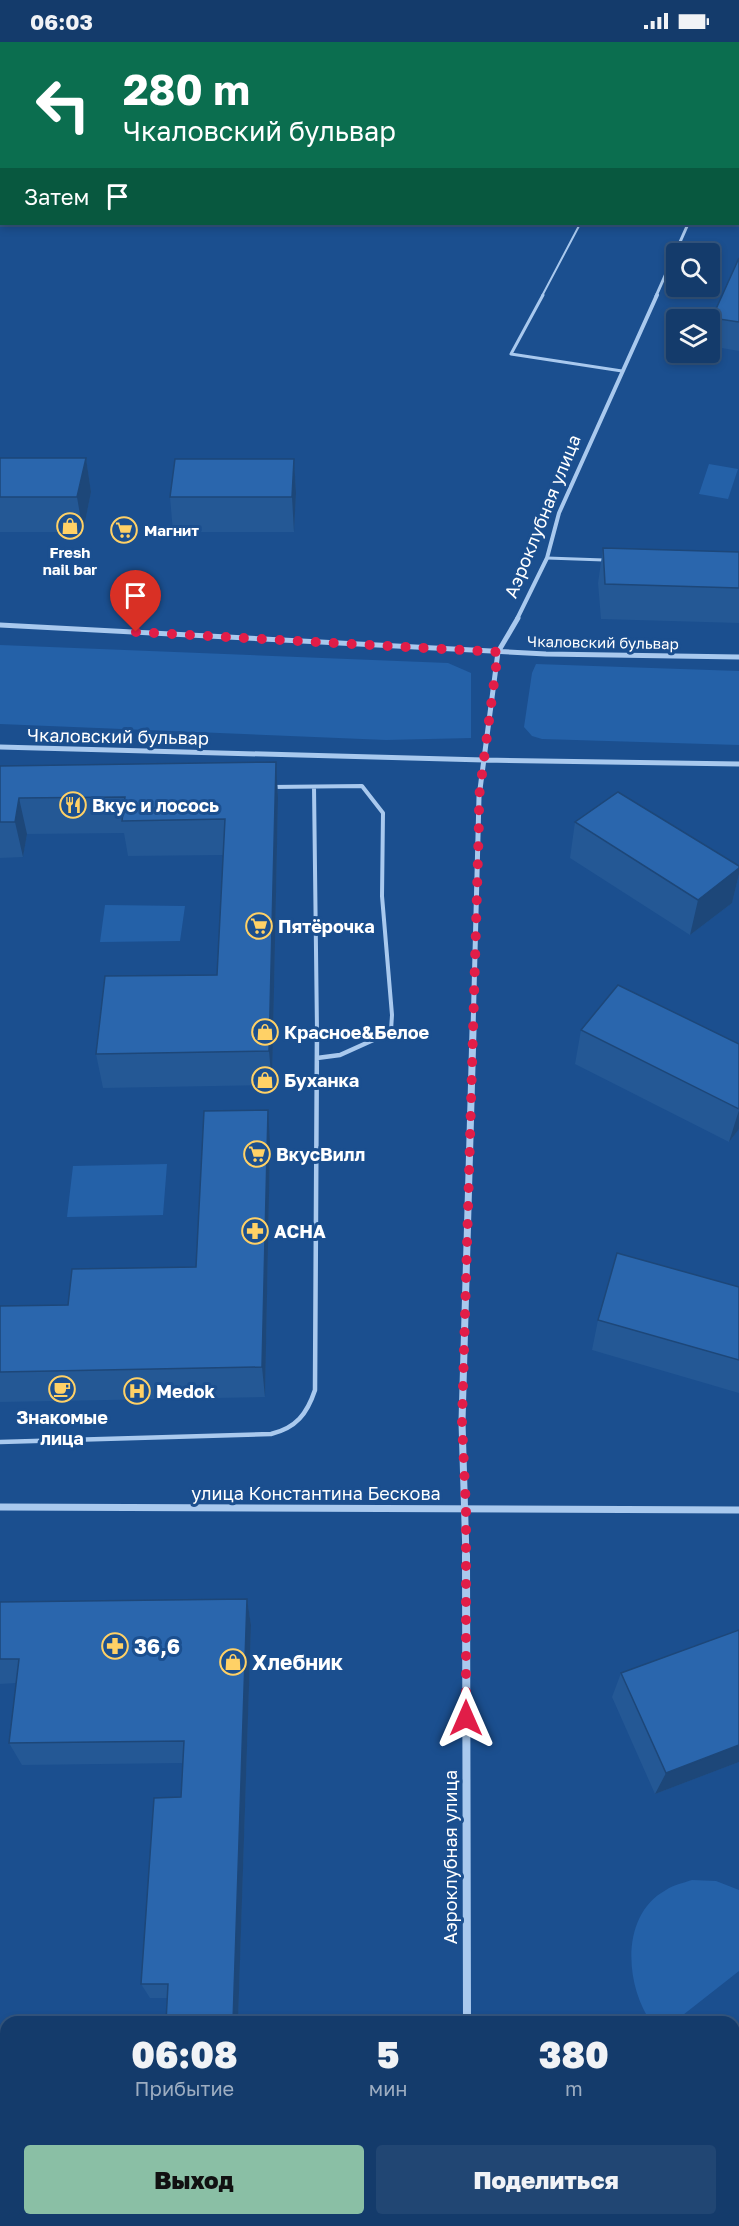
<!DOCTYPE html>
<html lang="ru">
<meta charset="utf-8">
<style>
body{margin:0;font-family:"Golos Text",sans-serif;background:#214673;color:#f1f3f6;height:100vh;display:flex;flex-direction:column;font-size:22px;white-space:nowrap}
*{box-sizing:border-box;margin:0}
p{font-size:20px;color:#9dadc1}
.icon{flex:none;width:33px;height:33px;fill:none;stroke:currentColor;stroke-width:2;stroke-linecap:round;stroke-linejoin:round}
.map{position:relative;flex:1;overflow:hidden}
.panel{position:absolute;left:0px;top:1974px;width:740px;height:210px;display:flex;flex-direction:column;background:#143b6b;border-radius:18px 18px 0 0;box-shadow:0 3px 9px #0003,0 0 0 2px #33557e}
.panel>*{flex:none}
.top-card{position:absolute;left:0px;top:0px;width:740px;height:183px;box-shadow:0 3px 9px #0003,0 0 0 2px #33557e;background:#0b6e4f;color:#fff;overflow:hidden}
.tools{position:absolute;left:666px;top:201px;display:grid;gap:12px}
.tools a{display:grid;place-items:center;width:54px;height:54px;border-radius:6px;background:#143b6b;box-shadow:0 3px 9px #0003,0 0 0 2px #33557e;font-size:30px}
.pin{position:absolute;display:grid;place-items:center;width:51px;height:51px;color:#fff;margin:-62px -26px;border-radius:50% 50% 50% 0;rotate:-45deg;box-shadow:0 0 6px #0007}
.pin .icon{rotate:45deg}
.me{position:absolute;width:66px;margin:-33px;rotate:0deg;stroke-linejoin:round;filter:drop-shadow(0 0 4px #0008)}
.turn{display:flex;align-items:center;gap:21px;height:126px;padding:0 24px;font-size:27px}
.turn .icon{width:78px;height:78px;stroke-width:2.5}
.turn b{display:block;font-size:42px;line-height:51px}
.then{display:flex;align-items:center;height:57px;padding:0 24px;background:#0003;gap:12px;font-size:22px}
.eta{display:flex;justify-content:space-evenly;align-items:center;height:102px;text-align:center}
.eta b{font-size:36px;font-weight:800;line-height:42px}
.button{display:flex;gap:12px;margin-top:auto;padding:12px 24px}
.button a{flex:1;height:69px;border-radius:6px;background:#8abfa5;color:#111;font-size:24px;font-weight:800;line-height:69px;text-align:center}
.button a+a{background:#214673;color:#f1f3f6}
.status{display:flex;justify-content:space-between;align-items:center;height:42px;padding:0 30px;background:#143b6b;direction:ltr}
.status svg{height:16px;fill:currentColor}
.map>svg:first-child{display:block}
.green{fill:#2461a8}
.lines{fill:none;stroke-linecap:round;stroke-linejoin:round}
.lane-far3{stroke:#a9c9ee;stroke-width:2}
.lane-far2{stroke:#a9c9ee;stroke-width:3}
.lane-far1{stroke:#a9c9ee;stroke-width:4}
.lane{stroke:#a9c9ee;stroke-width:4.5}
.street-far4{stroke:#a9c9ee;stroke-width:3}
.street-far3{stroke:#a9c9ee;stroke-width:4}
.street-far2{stroke:#a9c9ee;stroke-width:5}
.street-far1{stroke:#a9c9ee;stroke-width:7}
.street{stroke:#a9c9ee;stroke-width:8}
.wall{fill:#245895}
.shaded-wall{fill:#1d4779}
.building{fill:#2a66ad;stroke:#1d4779;stroke-width:1.5}
.route{stroke:#e11d48;stroke-width:10;stroke-dasharray:0 18}
.labels{text-anchor:middle;dominant-baseline:central;stroke-width:6;stroke-linejoin:round;paint-order:stroke}
.far-poi-label{font-size:15px;font-weight:bold;fill:#fff;stroke:#1b4f8f;text-anchor:start}
.far-street-label{font-size:15px;fill:#fff;stroke:#1b4f8f}
.street-label{font-size:18px;fill:#fff;stroke:#1b4f8f}
.poi-label{font-size:18px;font-weight:bold;fill:#fff;stroke:#1b4f8f;text-anchor:start}
.near-poi-label{font-size:21px;font-weight:bold;fill:#fff;stroke:#1b4f8f;text-anchor:start}
</style>
<div class="status"><b>06:03</b><svg viewBox="0 0 49 12"><path d="M0 12V9h3v3zM5 12V6h3v6zM10 12V3h3v9zM15 12V0h3v12zM26 1h20v11H26zM47 4h2v5h-2z"/></svg></div>
<div class="map">
<svg width="739" height="2184" viewBox="0 0 739 2184">
<rect width="100%" height="100%" fill="#1b4f8f"/>
<!-- green -->
<path class="green" d="M709,422L738,427L728,457L699,452Z
M0,603L448,621L471,631V696L386,698L0,682Z
M536,622L739,629V703L542,697L532,694L524,685L532,631Z
M105,863L185,864L180,899L100,900Z
M167,1122L163,1173L67,1175L73,1124Z
M692,1838L716,1839L739,1848V1929L674,1980H651C625,1943 620,1873 666,1848C673,1843 683,1841 692,1838Z"/>
<g class="lines">
<!-- lane-far3 -->
<path class="lane-far3" d="M542,254L580,182"/>
<!-- lane-far2 -->
<path class="lane-far2" d="M543,253L511,312L622,329
M547,516L604,518"/>
<!-- lane-far1 -->
<path class="lane-far1" d="M271,745L362,744L383,771L382,854L392,973L391,989
M314,745L317,989"/>
<!-- lane -->
<path class="lane" d="M317,1016L340,1013L391,990V988
M0,1400L271,1392C296,1386 307,1372 315,1348L317,988"/>
<!-- street-far4 -->
<path class="street-far4" d="M656,254L688,182"/>
<!-- street-far3 -->
<path class="street-far3" d="M517,577L547,516L559,471L657,253"/>
<!-- street-far2 -->
<path class="street-far2" d="M0,583L546,612L739,615
M0,705L484,718L739,722
M473,989L479,755L498,610L518,576"/>
<!-- street-far1 -->
<path class="street-far1" d="M0,1465L739,1468
M466,1515L462,1380L473,988"/>
<!-- street -->
<path class="street" d="M466,1513L467,1980
M467,2178V2184"/>
</g>
<!-- wall -->
<path class="wall" d="M739,216V309L710,304V293L712,276Z
M0,416H86L91,450L83,490H0Z
M294,417L296,451L294,490H173L170,455Z
M603,506L739,510V581L601,577L598,541Z
M276,720L278,756L272,1043L103,1046L96,1012L217,933L223,813L128,814L124,791L27,792L23,815L0,816V724Z
M575,780L739,824V832L732,861L690,893L570,816Z
M581,988L739,1002V1087L729,1100L575,1022Z
M270,1102L265,1355L0,1360V1264L68,1263L196,1225Z
M739,1245V1351L592,1308L598,1278Z
M247,1557L251,1583L238,1980H166L167,1956H150L141,1942L181,1755L182,1721L22,1723L9,1701L16,1641L0,1642V1560Z
M739,1588V1720L655,1752L612,1655L621,1631Z
M739,2064V2184H677L673,2178H734V2069Z"/>
<!-- shaded-wall -->
<path class="shaded-wall" d="M86,416L91,450L83,490L77,455Z
M294,417L296,451L294,490L292,455Z
M276,720L278,756L272,1043L269,1009Z
M19,756L27,792L23,815L15,780Z
M739,826V832L732,861L690,893L698,858Z
M268,1068L270,1102L265,1355L262,1325Z
M739,1068V1087L729,1100Z
M247,1557L251,1583L238,1980H233Z
M739,1703V1720L655,1752L666,1731Z
M226,2178H232V2184H225Z"/>
<!-- building -->
<path class="building" d="M739,216V280L712,276Z
M0,416H86L77,455H0Z
M175,417H294L292,455H170Z
M603,506L739,510V546L605,542Z
M276,720L269,1009L96,1012L105,934L217,933L225,777L122,779L125,755L19,756L15,780H0V724Z
M618,750L739,824V826L698,858L575,780Z
M618,943L739,1002V1067L581,988Z
M268,1068L262,1325L0,1330V1264L68,1263L72,1227L196,1225L204,1069Z
M617,1211L739,1245V1318L598,1278Z
M247,1557L233,1980H166L168,1942H141L154,1756L181,1755L184,1699L9,1701L19,1617H0V1560Z
M739,1588V1703L666,1731L621,1631Z
M739,2067V2184H694L690,2178H734V2072Z
M57,2178H226L225,2184H57Z"/>
<g class="lines">
<!-- route -->
<path class="route" d="M136,590L498,610L479,755V778L462,1380L466,1467V1676"/>
</g>
<!-- icons -->
<defs>
<g id="shop-ring" transform="scale(1.35)"><circle r="9.5" fill="#1b4f8f" stroke="#ffd166" stroke-width="1.5"/><path d="M-5-2.5h2.3a2.7 3.5 0 0 1 5.4 0H5L5.5 6h-11ZM-1.5-2.5h3a1.5 2.3 0 0 0-3 0Z" fill="#ffd166"/></g>
<g id="supermarket-ring" transform="scale(1.35)"><circle r="9.5" fill="#1b4f8f" stroke="#ffd166" stroke-width="1.5"/><path d="M-6-5.5h2.5l.6 2H6L4.5 2H-2.5L-4.4-4H-6ZM-1.5 3.2a1.3 1.3 0 1 0 .1 0ZM3 3.2a1.3 1.3 0 1 0 .1 0Z" fill="#ffd166"/></g>
<g id="restaurant-ring" transform="scale(1.35)"><circle r="9.5" fill="#1b4f8f" stroke="#ffd166" stroke-width="1.5"/><path d="M-5-6h1v4h1v-4h1v4h1v-4h1v5L-1.5 .5V6h-2V.5L-5-1ZM5-6V6H3V1.5H1.5Q1.5-4 5-6Z" fill="#ffd166"/></g>
<g id="pharmacy-ring" transform="scale(1.35)"><circle r="9.5" fill="#1b4f8f" stroke="#ffd166" stroke-width="1.5"/><path d="M-2-6h4v4h4v4h-4v4h-4v-4h-4v-4h4Z" fill="#ffd166"/></g>
<g id="cafe-ring" transform="scale(1.35)"><circle r="9.5" fill="#1b4f8f" stroke="#ffd166" stroke-width="1.5"/><path d="M-5.5-4.5H6V0H3Q3 3.5 0 3.5H-2.5Q-5.5 3.5-5.5 0ZM3-3.2v2h1.7v-2ZM-6 4.5H4V6H-6Z" fill="#ffd166"/></g>
<g id="hospital-ring" transform="scale(1.35)"><circle r="9.5" fill="#1b4f8f" stroke="#ffd166" stroke-width="1.5"/><path d="M-5-5h3v3.5h4V-5h3V5h-3V1.5h-4V5h-3Z" fill="#ffd166"/></g>
</defs>
<g fill-rule="evenodd">
<use href="#shop-ring" x="70" y="484"/>
<use href="#supermarket-ring" x="124" y="488"/>
<use href="#restaurant-ring" x="73" y="763"/>
<use href="#supermarket-ring" x="259" y="884"/>
<use href="#shop-ring" x="265" y="990"/>
<use href="#shop-ring" x="265" y="1038"/>
<use href="#supermarket-ring" x="257" y="1112"/>
<use href="#pharmacy-ring" x="255" y="1189"/>
<use href="#cafe-ring" x="62" y="1347"/>
<use href="#hospital-ring" x="137" y="1349"/>
<use href="#pharmacy-ring" x="115" y="1604"/>
<use href="#shop-ring" x="233" y="1620"/>
</g>
<g class="labels">
<!-- far-poi labels -->
<g class="far-poi-label">
<text x="144" y="488">Магнит</text>
<text x="70" y="510" text-anchor="middle">Fresh<tspan x="70" dy="17">nail bar</tspan></text>
</g>
<!-- far-street labels -->
<g class="far-street-label">
<text transform="translate(603 600) rotate(1)">Чкаловский бульвар</text>
</g>
<!-- street labels -->
<g class="street-label">
<text transform="translate(542 474) rotate(-68)">Аэроклубная улица</text>
<text transform="translate(118 694) rotate(1)">Чкаловский бульвар</text>
<text x="316" y="1451">улица Константина Бескова</text>
<text transform="translate(450 1815) rotate(-90)">Аэроклубная улица</text>
</g>
<!-- poi labels -->
<g class="poi-label">
<text x="92" y="763">Вкус и лосось</text>
<text x="278" y="884">Пятёрочка</text>
<text x="284" y="990">Красное&amp;Белое</text>
<text x="284" y="1038">Буханка</text>
<text x="276" y="1112">ВкусВилл</text>
<text x="274" y="1189">АСНА</text>
<text x="156" y="1349">Medok</text>
<text x="62" y="1375" text-anchor="middle">Знакомые<tspan x="62" dy="21">лица</tspan></text>
</g>
<!-- near-poi labels -->
<g class="near-poi-label">
<text x="134" y="1604">36,6</text>
<text x="252" y="1620">Хлебник</text>
</g>
</g>
</svg>
<div class="tools">
<a><svg class="icon" aria-label="search" viewBox="0 0 24 24"><circle cx="10" cy="10" r="6"/><path d="M15 15l6 6"/></svg></a>
<a><svg class="icon" aria-label="layers" viewBox="0 0 24 24"><path d="M12 4l9 5-9 5-9-5zM3 14l9 5 9-5"/></svg></a>
</div>
<div class="pin" style="left:136px;top:590px;background:#d93025"><svg class="icon" aria-label="arrive" viewBox="0 0 24 24"><path d="M6 21V4h12l-3 4 3 4H6"/></svg></div>
<svg class="me" style="left:466px;top:1676px" viewBox="-20 -20 40 40"><path d="M0-17L14 15 0 8-14 15z" fill="#e11d48" stroke="#fff" stroke-width="4"/></svg>
<div class="top-card">
<div class="turn"><svg class="icon" aria-label="left" viewBox="0 0 24 24"><path d="M17 20v-9H6M10 6l-5 5 5 5"/></svg><div><b>280 m</b>Чкаловский бульвар</div></div>
<div class="then">Затем<svg class="icon" aria-label="arrive" viewBox="0 0 24 24"><path d="M6 21V4h12l-3 4 3 4H6"/></svg></div>
</div>
<section class="panel">
<div class="eta">
<div><b>06:08</b><p>Прибытие</p></div>
<div><b>5</b><p>мин</p></div>
<div><b>380</b><p>m</p></div>
</div>
<div class="button"><a>Выход</a><a>Поделиться</a></div>
</section>
</div>
